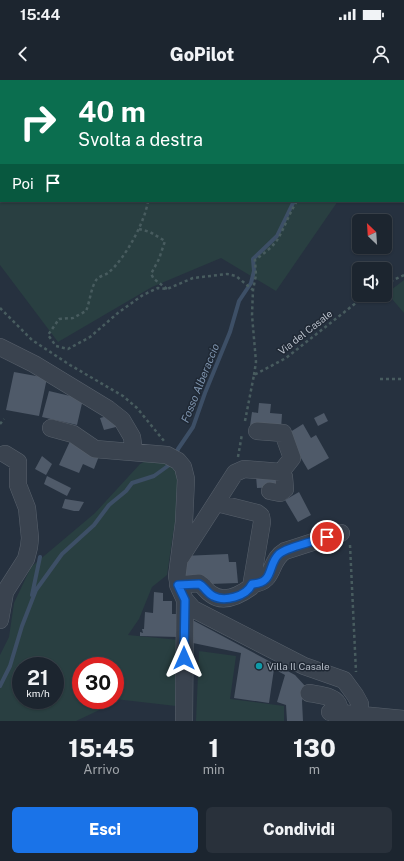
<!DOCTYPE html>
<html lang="it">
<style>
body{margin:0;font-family:"Public Sans",sans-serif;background:#29313b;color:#f1f3f6;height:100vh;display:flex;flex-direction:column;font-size:15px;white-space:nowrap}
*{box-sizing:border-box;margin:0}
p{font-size:13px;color:#a0a5aa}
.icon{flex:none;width:22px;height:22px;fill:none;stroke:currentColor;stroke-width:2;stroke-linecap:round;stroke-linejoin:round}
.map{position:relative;height:641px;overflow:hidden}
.details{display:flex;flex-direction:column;background:#1c252f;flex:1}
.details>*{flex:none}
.top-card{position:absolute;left:0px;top:0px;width:404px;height:122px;box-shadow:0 1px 3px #0004,0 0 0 1px #3a424b;background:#0b6e4f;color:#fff;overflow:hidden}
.needle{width:26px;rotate:335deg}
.tools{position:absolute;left:352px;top:134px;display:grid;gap:8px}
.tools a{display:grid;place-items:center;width:40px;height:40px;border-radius:6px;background:#1c252f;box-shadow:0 1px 3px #0004,0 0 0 1px #3a424b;font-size:20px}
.speed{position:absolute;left:12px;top:577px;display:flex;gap:8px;font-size:20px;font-weight:700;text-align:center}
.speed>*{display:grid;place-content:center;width:52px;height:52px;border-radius:50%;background:#1c252f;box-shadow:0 1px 3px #0004,0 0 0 1px #3a424b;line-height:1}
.speed small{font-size:10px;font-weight:400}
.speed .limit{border:6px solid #d22;background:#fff;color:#111}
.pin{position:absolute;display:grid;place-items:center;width:34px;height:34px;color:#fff;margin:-17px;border:2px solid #fff;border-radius:50%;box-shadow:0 1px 4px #0007}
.me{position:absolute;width:44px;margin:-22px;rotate:0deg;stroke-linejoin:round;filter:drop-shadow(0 0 3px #0008)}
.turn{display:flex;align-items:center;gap:14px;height:84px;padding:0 12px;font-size:18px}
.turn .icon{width:52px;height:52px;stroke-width:2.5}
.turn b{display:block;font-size:28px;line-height:34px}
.then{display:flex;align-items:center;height:38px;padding:0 12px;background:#0003;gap:8px;font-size:15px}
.eta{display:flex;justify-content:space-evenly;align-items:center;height:68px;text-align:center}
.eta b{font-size:24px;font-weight:800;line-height:28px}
.action{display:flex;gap:8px;margin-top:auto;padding:8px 12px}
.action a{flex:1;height:46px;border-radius:6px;background:#1a73e8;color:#fff;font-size:16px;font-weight:800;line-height:46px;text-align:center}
.action a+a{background:#29313b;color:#f1f3f6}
.status{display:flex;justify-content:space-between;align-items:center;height:28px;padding:0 20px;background:#1c252f;direction:ltr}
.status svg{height:11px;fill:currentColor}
header{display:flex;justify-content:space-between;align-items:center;height:52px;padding:0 12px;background:#1c252f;font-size:18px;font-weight:800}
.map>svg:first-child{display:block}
.green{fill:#293f41;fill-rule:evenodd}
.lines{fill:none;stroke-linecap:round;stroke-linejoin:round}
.stream{stroke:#3d4f66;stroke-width:4}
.building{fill:#4f5a69}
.minor-casing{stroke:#58616c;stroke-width:18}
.path{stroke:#485c5f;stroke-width:2.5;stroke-dasharray:3 3;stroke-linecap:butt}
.minor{stroke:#3a434f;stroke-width:17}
.route-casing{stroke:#114b97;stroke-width:10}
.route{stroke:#1a73e8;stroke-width:7}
.culture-dot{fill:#0f9aa8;stroke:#1f2834;stroke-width:1.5}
.labels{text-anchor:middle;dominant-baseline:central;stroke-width:3;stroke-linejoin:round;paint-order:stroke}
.street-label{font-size:10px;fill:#b7bec9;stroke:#1f2834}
.poi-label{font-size:10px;fill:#b7bec9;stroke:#1f2834;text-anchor:start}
.water-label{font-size:11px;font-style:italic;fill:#7f95af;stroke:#1f2834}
</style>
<div class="status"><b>15:44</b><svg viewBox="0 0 49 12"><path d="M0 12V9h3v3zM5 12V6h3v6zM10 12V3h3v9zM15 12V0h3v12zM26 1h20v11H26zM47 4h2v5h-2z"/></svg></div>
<header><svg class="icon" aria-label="back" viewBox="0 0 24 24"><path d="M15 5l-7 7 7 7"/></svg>GoPilot<svg class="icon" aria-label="person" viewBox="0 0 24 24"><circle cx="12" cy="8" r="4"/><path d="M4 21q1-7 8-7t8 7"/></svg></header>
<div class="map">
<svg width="404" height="641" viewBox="0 0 404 641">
<rect width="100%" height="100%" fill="#26313f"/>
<!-- green -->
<path class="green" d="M0,0H404L403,18V1H1V121H338L276,211L221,178L152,207L58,262L0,185Z
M404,200V233L387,213Z
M151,378L171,379L183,400L173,454L167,495L152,507L139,539L128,555L179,560L175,604L176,626L115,619V586H81V620H111L110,625L76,641H0V575L9,557L14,523L31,487L95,433L140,384ZM21,586H55V620H21Z
M199,571L236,576L230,619L284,626V641H196Z"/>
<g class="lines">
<!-- stream -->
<path class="stream" d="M362,1V0
M176,375L178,369L193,347L205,313L230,252L239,221L251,203L254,191L253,179L277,156L294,121
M32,515L40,477
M0,606L10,586L22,546L36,510L62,474L94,445L109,425L126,411L132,403L154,396L172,383"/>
</g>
<!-- building -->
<path class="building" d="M14,292L47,298L39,336L6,330Z
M49,311L83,319L77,345L42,337Z
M259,323L271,324L270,333L282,334L281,349L250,346L252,332L258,333Z
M324,333L328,341L318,346L314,338Z
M111,335L120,346L104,350L100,338Z
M303,344L311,358L316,355L329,378L308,390L287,354Z
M71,359L99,376L94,389L83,384L79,393L59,385Z
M42,376L52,384L46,395L35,389Z
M278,395L279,407L257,408L256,396Z
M47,396L71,408L67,416L44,404Z
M299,412L311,435L298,442L285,420Z
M65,419L84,422L79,431H74L62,428Z
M228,474L229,482H236L238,503L210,504V500L184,501L183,476Z
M154,512L163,513V521H172V534H179L178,557L140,556V552L143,553L142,549H144L145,532L153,533Z
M185,536L295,595L306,607L302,621L303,641H287L286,625L277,622L285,595L274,589L269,623L234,618L241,573L193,563Z"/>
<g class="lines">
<!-- minor casing -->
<g class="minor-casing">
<path id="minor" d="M0,267L34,284L108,329L122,340L132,357L134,372
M51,348L73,354L95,369L167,375L178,381L183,387L186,399L184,442L177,496L179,507L185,520L193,529L304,586L344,600L355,615L360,624L358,641
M257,351L283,353L292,378L281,392
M181,477L235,393L244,389L281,392L284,397L285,409L280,413L270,411
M252,504C276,502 268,481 285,471L341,453
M178,505L199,503C204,506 206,511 211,514C224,524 240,515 251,507L262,442L261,436L257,433L217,423
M0,540L5,512L26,479L29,467L30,458L27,428L18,405V382L5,374
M309,613C327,616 346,617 337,641
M330,632L404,639
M184,641L185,520"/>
</g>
<!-- path -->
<path class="path" d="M158,0L159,1
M367,1V0
M148,121C145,142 125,179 108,193C105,195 100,196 97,199C91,206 90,222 86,231L73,238L59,239L48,255L56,266L68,269L90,257L119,232L143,215L158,208L167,209L193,198L227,194L236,196L253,210
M139,149L150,152L165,161L159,179L151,194L154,199L167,209
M385,204L404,195
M0,228L32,260L70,285L123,316L137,328L164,361
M254,295L256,282L252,235L253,210L256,195L255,180C264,173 275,166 280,155C286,144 290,132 297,121
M380,299H404
M245,341L254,295L286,278L366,215
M0,344L4,339
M238,377L242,354
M350,465L356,592"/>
<!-- minor -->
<use href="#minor" class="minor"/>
</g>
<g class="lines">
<!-- route casing -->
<g class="route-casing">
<path id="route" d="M184,578L185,520L178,505L199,504C204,506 207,513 213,516C224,522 246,517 252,504C275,503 267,485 279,474C287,467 316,461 327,457"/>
</g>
<!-- route -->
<use href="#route" class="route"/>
</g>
<!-- markers -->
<circle class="culture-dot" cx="259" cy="586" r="4"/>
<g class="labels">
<!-- street labels -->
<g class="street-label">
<text transform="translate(305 252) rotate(-38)">Via del Casale</text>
</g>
<!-- poi labels -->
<g class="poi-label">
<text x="267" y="586">Villa Il Casale</text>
</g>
<!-- water labels -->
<g class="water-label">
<text transform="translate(200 303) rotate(-68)">Fosso Alberaccio</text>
</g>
</g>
</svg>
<div class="tools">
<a><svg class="needle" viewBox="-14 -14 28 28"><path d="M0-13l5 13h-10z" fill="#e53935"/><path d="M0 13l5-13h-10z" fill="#a0a5aa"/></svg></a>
<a><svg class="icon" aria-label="sound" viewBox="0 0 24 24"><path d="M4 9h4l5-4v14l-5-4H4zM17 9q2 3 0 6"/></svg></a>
</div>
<div class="speed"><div>21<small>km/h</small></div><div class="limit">30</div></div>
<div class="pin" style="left:327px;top:457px;background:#d93025"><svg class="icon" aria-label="arrive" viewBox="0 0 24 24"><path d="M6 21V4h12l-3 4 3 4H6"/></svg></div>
<svg class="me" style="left:184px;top:578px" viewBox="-20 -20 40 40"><path d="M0-17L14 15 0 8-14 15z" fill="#1a73e8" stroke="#fff" stroke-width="4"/></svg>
<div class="top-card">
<div class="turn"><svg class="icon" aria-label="right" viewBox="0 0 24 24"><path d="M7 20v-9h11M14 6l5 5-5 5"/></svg><div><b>40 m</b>Svolta a destra</div></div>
<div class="then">Poi<svg class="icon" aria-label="arrive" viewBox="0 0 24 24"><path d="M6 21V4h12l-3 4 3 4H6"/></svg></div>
</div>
</div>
<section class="details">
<div class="eta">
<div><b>15:45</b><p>Arrivo</p></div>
<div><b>1</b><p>min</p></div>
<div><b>130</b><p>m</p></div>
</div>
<div class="action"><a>Esci</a><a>Condividi</a></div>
</section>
